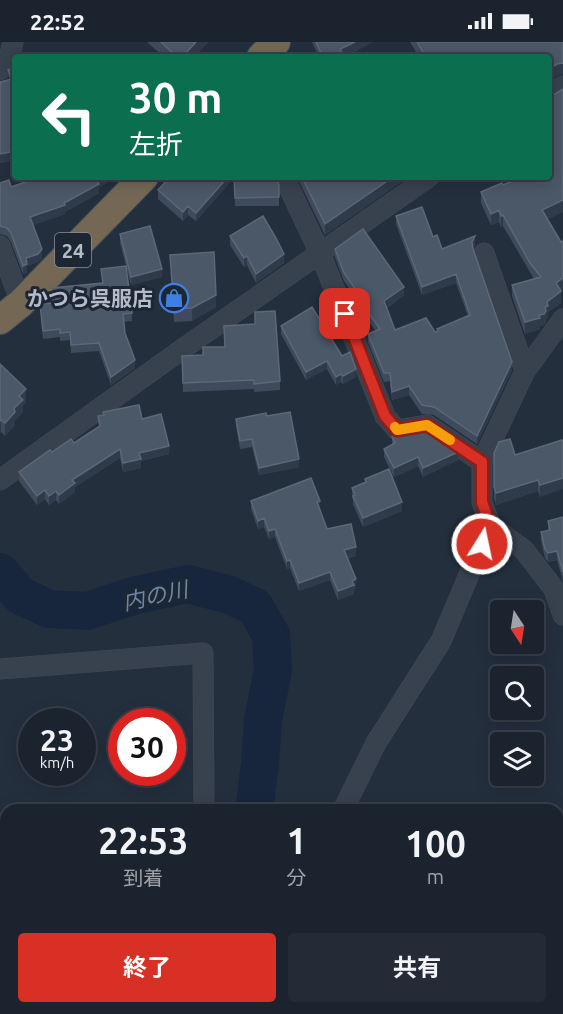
<!DOCTYPE html>
<html lang="ja">
<meta charset="utf-8">
<style>
body{margin:0;font-family:Ubuntu,"Noto Sans JP",sans-serif;background:#242b36;color:#f1f3f6;height:100vh;display:flex;flex-direction:column;font-size:22px;white-space:nowrap}
*{box-sizing:border-box;margin:0}
p{font-size:20px;color:#a0a4aa}
.icon{flex:none;width:33px;height:33px;fill:none;stroke:currentColor;stroke-width:2;stroke-linecap:round;stroke-linejoin:round}
.map{position:relative;flex:1;overflow:hidden}
.drawer{position:absolute;left:0px;top:762px;width:564px;height:210px;display:flex;flex-direction:column;background:#1b232e;border-radius:18px 18px 0 0;box-shadow:0 3px 15px #0003,0 0 0 2px #39404a}
.drawer>*{flex:none}
.hud{position:absolute;left:12px;top:12px;width:540px;height:126px;border-radius:6px;box-shadow:0 3px 15px #0003,0 0 0 2px #39404a;background:#0b6e4f;color:#fff;overflow:hidden}
.needle{width:39px;rotate:168deg}
.buttons{position:absolute;left:490px;top:558px;display:grid;gap:12px}
.buttons a{display:grid;place-items:center;width:54px;height:54px;border-radius:6px;background:#1b232e;box-shadow:0 3px 15px #0003,0 0 0 2px #39404a;font-size:30px}
.speed{position:absolute;left:18px;top:666px;display:flex;gap:12px;font-size:30px;font-weight:700;text-align:center}
.speed>*{display:grid;place-content:center;width:78px;height:78px;border-radius:50%;background:#1b232e;box-shadow:0 3px 15px #0003,0 0 0 2px #39404a;line-height:1}
.speed small{font-size:15px;font-weight:400}
.speed .limit{border:9px solid #d22;background:#fff;color:#111}
.pin{position:absolute;display:grid;place-items:center;width:51px;height:51px;color:#fff;margin:-26px;border-radius:12px;box-shadow:0 3px 9px #0006}
.me{position:absolute;width:66px;margin:-33px;rotate:10deg;stroke-linejoin:round;filter:drop-shadow(0 0 4px #0008)}
.turn{display:flex;align-items:center;gap:21px;height:126px;padding:0 18px;font-size:27px}
.turn .icon{width:78px;height:78px;stroke-width:2.5}
.turn b{display:block;font-size:42px;line-height:51px}
.eta{display:flex;justify-content:space-evenly;align-items:center;height:102px;text-align:center}
.eta b{font-size:36px;font-weight:700;line-height:42px}
.action{display:flex;gap:12px;margin-top:auto;padding:12px 18px}
.action a{flex:1;height:69px;border-radius:6px;background:#d93025;color:#fff;font-size:24px;font-weight:700;line-height:69px;text-align:center}
.action a+a{background:#242b36;color:#f1f3f6}
.status{display:flex;justify-content:space-between;align-items:center;height:42px;padding:0 30px;background:#1b232e;direction:ltr}
.status svg{height:16px;fill:currentColor}
.map>svg:first-child{display:block}
.lines{fill:none;stroke-linecap:round;stroke-linejoin:round}
.river{stroke:#17263c;stroke-width:38}
.minor-casing{stroke:#414a57;stroke-width:21}
.highway-casing{stroke:#434c59;stroke-width:30}
.minor{stroke:#38414e;stroke-width:20}
.highway{stroke:#746855;stroke-width:28}
.rail-casing{stroke:#5a6575;stroke-width:7}
.rail{stroke:#1d2633;stroke-width:4.5;stroke-dasharray:14;stroke-linecap:butt}
.wall{fill:#3f4b5c}
.shaded-wall{fill:#2f3b4b}
.building{fill:#4b5868;stroke:#5c6777;stroke-width:1.5}
.route-casing{stroke:#8d1f18;stroke-width:15}
.route{stroke:#d93025;stroke-width:10}
.slow{stroke:#f59e0b;stroke-width:10}
.labels{text-anchor:middle;dominant-baseline:central;stroke-width:6;stroke-linejoin:round;paint-order:stroke}
.shield{fill:#1d2633;stroke:#878f9c;stroke-width:1.5}
.shield-label{font-size:20px;font-weight:bold;fill:#b4bcc9}
.poi-label{font-size:21px;font-weight:bold;fill:#b4bcc9;stroke:#1d2633;text-anchor:end}
.water-label{font-size:22px;font-style:italic;fill:#6d86a8;stroke:#1d2633}
</style>
<div class="status"><b>22:52</b><svg viewBox="0 0 49 12"><path d="M0 12V9h3v3zM5 12V6h3v6zM10 12V3h3v9zM15 12V0h3v12zM26 1h20v11H26zM47 4h2v5h-2z"/></svg></div>
<div class="map">
<svg width="563" height="972" viewBox="0 0 563 972">
<rect width="100%" height="100%" fill="#242f3e"/>
<g class="lines">
<!-- river -->
<path class="river" d="M0,530L21,554L49,567L87,569L136,553L188,542L230,553L255,565L271,593L273,628L263,678L260,722L254,768
M558,884L563,886"/>
<!-- minor casing -->
<g class="minor-casing">
<path id="minor" d="M0,28L7,24L13,0
M549,53L563,44
M284,135L320,211L385,374L397,388L427,383L482,420
M0,204L21,261
M484,211L525,329
M563,277L525,329L482,420V460L490,483L524,508L554,547L563,573
M0,438L181,308L429,135
M0,627L203,611L204,768
M343,768L376,701L441,599L490,483
M291,966L292,972
M252,972L263,966"/>
</g>
<!-- highway casing -->
<g class="highway-casing">
<path id="highway" d="M261,15L276,0
M0,278L21,261L144,135"/>
</g>
<!-- minor -->
<use href="#minor" class="minor"/>
<!-- highway -->
<use href="#highway" class="highway"/>
<!-- rail casing -->
<g class="rail-casing">
<path id="rail" d="M558,910L563,905
M479,972L487,966"/>
</g>
<!-- rail -->
<use href="#rail" class="rail"/>
</g>
<!-- wall -->
<path class="wall" d="M147,0H208L194,15H164Z
M312,0H373L344,15H319Z
M410,0H563L557,34L549,39V15H419Z
M15,24V118L0,121V40L9,38L8,28Z
M563,47V170L547,177L561,200L563,199V247L561,249V261L548,270V276H546V280L544,283L540,284V287L525,292L512,254V243L534,237L503,184L501,185L499,180L491,183L481,161V150L503,143L549,135L550,53L555,52Z
M170,135H273V138L276,136L279,143V164H235L234,136L196,179L188,173L183,179L158,157V148Z
M297,135H408L325,193Z
M0,141L11,145L99,146V151L65,170V172L33,183L42,216L38,220L27,224V231L23,232L11,200L7,194L0,192Z
M396,174L433,195L442,207L475,202L473,207L512,328L477,402L434,373L422,372L409,353L392,358L390,339L384,340L368,300V292L376,289L356,263V256L344,239L335,215V207L404,253L387,266L395,288L435,290L437,289V287L468,274L456,241L422,253L396,182Z
M120,192L162,235L131,243L126,224L132,271V279L124,280L125,291L135,326L111,343L99,309L71,311L70,298L60,299V295L43,297L40,262L52,261V246L102,241L101,227L126,224L120,201Z
M230,194L276,198L284,221L256,241L247,223L244,225L230,203Z
M170,213L216,265L192,279L174,280Z
M281,284L342,314L356,335L343,342L341,340L336,343L327,327L306,338L281,292Z
M182,314L280,339V348L254,350V347L183,350Z
M0,322L26,360L23,363V370L15,378V383L5,394L1,390Z
M98,374L142,377L169,412L141,419V426L123,430L120,416L75,445V450L59,462L56,458L49,463L45,457L37,463L19,439V430L52,410L74,401L99,385Z
M267,374L299,425L259,433L252,405L240,407L236,384V377Z
M392,395L458,418L423,435L418,424L394,435L384,415V407L392,403Z
M562,398L540,455L538,449L496,463L494,456V411L515,413Z
M365,437L402,469L363,485L353,462V459L352,455V446L365,441Z
M251,459L320,467V468L327,487L356,514L348,516L356,546L354,547V552L338,558L330,538L299,549L290,526L287,527L275,495L269,497L264,485L258,487L251,467Z
M563,475V539L557,518L548,520L545,516L541,499V490L548,488V479Z"/>
<!-- shaded-wall -->
<path class="shaded-wall" d="M196,0H208L194,15H182Z
M355,0H373L342,15L340,7Z
M563,21V32L557,34L549,39V27L557,22Z
M15,109V118L0,121V112Z
M102,135H116L99,146V151L65,170V172L30,184V175L64,161Z
M228,135H234V136L196,179V171Z
M393,135H408L325,193V182Z
M563,158V170L542,180V168Z
M188,164V173L183,179V170Z
M499,168V180L491,183V172Z
M503,173V184L501,185V174Z
M475,194V202L472,208V200Z
M42,207V216L38,220L27,224V231L23,232V224L26,216Z
M284,212V221L256,241V232Z
M247,214V223L244,225V216Z
M162,227V235L131,243V235Z
M456,232V241L422,253V245Z
M563,236V247L556,252V241Z
M404,245V253L384,267V259Z
M561,249V261L548,270V276H546V280L544,283L540,284V287L525,292V280L539,273L547,260Z
M216,253V265L192,279V266Z
M135,318V326L111,343V335Z
M327,319V327L306,338V330Z
M512,320V328L477,402V394Z
M356,327V335L343,342V334Z
M341,332V340L336,343V335Z
M409,344V353L392,358V350Z
M26,347V360L23,363V370L15,378V383L5,394V381L14,366L19,354Z
M1,378V390L0,392V379Z
M169,404V412L141,419V426L123,430V421L139,411Z
M120,407V416L75,445V450L59,462V453L72,438Z
M458,410V418L423,435V426Z
M418,415V424L394,435V426Z
M299,417V425L259,433V426Z
M563,436V447L540,455V443Z
M538,438V449L496,463V451Z
M45,448V457L37,463V454Z
M56,449V458L49,463V454Z
M320,459V467L317,469V460Z
M402,460V469L363,485V476Z
M264,476V485L258,487V479Z
M275,487V495L269,497V489Z
M356,505V514L344,516V508Z
M557,509V518L548,520V511Z
M290,518V526L287,527V519Z
M330,530V538L299,549V541Z
M356,537V546L354,547V552L338,558V549L352,539Z"/>
<!-- building -->
<path class="building" d="M161,0H196L182,15H177Z
M316,0H355L340,7L344,15H323Z
M417,0H563V21L557,22L549,27V15H426Z
M15,24V109L0,112V40L12,37L8,28Z
M563,47V158L542,168L561,200L563,199V236L556,241L561,249L547,260L548,264L545,265L546,269L544,272L539,273L540,276L525,280L512,243L541,235L530,221L503,173L501,174L499,168L491,172L481,150L502,141L503,143L522,135H549V53L555,52Z
M40,135H102L96,138L99,142L64,161L65,163L30,175L42,207L38,212L26,216L27,222L23,224L11,191L7,186L0,184V141L9,138L11,145Z
M170,135H228L196,171L188,164L183,170L158,148Z
M234,135H273V138L276,136L279,143V155L235,156Z
M302,135H393L325,182Z
M422,165L433,195L437,193L442,207L475,194L472,200L473,207L512,320L477,394L434,365L422,363L409,344L392,350L390,331H384L368,292L380,287L356,254L359,252L344,231L335,207L363,187L404,245L384,259L395,288L426,276L435,290L438,289L437,287L470,273L456,232L422,245L396,174Z
M263,174L276,196L284,212L256,232L247,214L244,216L230,194Z
M150,184L162,227L131,235L120,192Z
M214,210L216,253L192,266L174,267L170,213Z
M126,224L132,271L123,272L125,291L135,318L111,335L99,301L71,303L70,290L60,291V287L43,289L40,262L53,261L52,246L103,241L101,227Z
M312,265L342,314L350,310L356,327L343,334L341,332L336,335L327,319L306,330L281,284Z
M275,269L280,339L254,342V338L183,341L182,314L203,313V305H225L224,284L255,282V270Z
M0,322L26,347L19,354L23,358L14,366L15,370L5,381L1,378L0,379Z
M139,363L142,377L161,372L169,404L139,411L141,417L123,421L120,407L72,438L75,441L59,453L56,449L49,454L45,448L37,454L19,430L50,408L52,410L71,397L74,401L100,384L98,374L104,373L103,370Z
M290,370L299,417L259,426L252,397L240,399L236,377L266,371L267,374Z
M424,387L458,410L423,426L418,415L394,426L384,407L395,401L392,395L402,391Z
M510,397L515,413L562,398L563,401V436L540,443L538,438L496,451L494,445V411L499,400Z
M389,427L402,460L363,476L353,454L355,453L352,446L366,440L365,437Z
M311,436L320,459L317,460L327,487L351,482L356,505L344,508L356,537L352,539L354,543L338,549L330,530L299,541L290,518L287,519L275,487L269,489L264,476L258,479L251,459Z
M563,475V530L557,509L548,511L545,507L541,490L550,488L548,479Z"/>
<g class="lines">
<!-- route casing -->
<g class="route-casing">
<path id="route" d="M345,272L385,374L397,388L427,383L482,420V460L490,483L482,502"/>
</g>
<!-- route -->
<use href="#route" class="route"/>
<!-- slow -->
<path class="slow" d="M395,385L397,388L427,383L450,398"/>
</g>
<!-- icons -->
<defs>
<g id="shop-ring" transform="scale(1.5)"><circle r="9.5" fill="#1d2633" stroke="#3f7fe0" stroke-width="1.5"/><path d="M-5-2.5h2.3a2.7 3.5 0 0 1 5.4 0H5L5.5 6h-11ZM-1.5-2.5h3a1.5 2.3 0 0 0-3 0Z" fill="#3f7fe0"/></g>
</defs>
<g fill-rule="evenodd">
<use href="#shop-ring" x="174" y="256"/>
</g>
<g class="labels">
<!-- shield labels -->
<rect class="shield" x="55" y="191" width="36" height="34" rx="4.5"/>
<g class="shield-label">
<text x="73" y="208">24</text>
</g>
<!-- poi labels -->
<g class="poi-label">
<text x="153" y="256">かつら呉服店</text>
</g>
<!-- water labels -->
<g class="water-label">
<text transform="translate(155 553) rotate(-12)">内の川</text>
</g>
</g>
</svg>
<div class="buttons">
<a><svg class="needle" viewBox="-14 -14 28 28"><path d="M0-13l5 13h-10z" fill="#e53935"/><path d="M0 13l5-13h-10z" fill="#a0a4aa"/></svg></a>
<a><svg class="icon" aria-label="search" viewBox="0 0 24 24"><circle cx="10" cy="10" r="6"/><path d="M15 15l6 6"/></svg></a>
<a><svg class="icon" aria-label="layers" viewBox="0 0 24 24"><path d="M12 4l9 5-9 5-9-5zM3 14l9 5 9-5"/></svg></a>
</div>
<div class="speed"><div>23<small>km/h</small></div><div class="limit">30</div></div>
<div class="pin" style="left:345px;top:272px;background:#d93025"><svg class="icon" aria-label="arrive" viewBox="0 0 24 24"><path d="M6 21V4h12l-3 4 3 4H6"/></svg></div>
<svg class="me" style="left:482px;top:502px" viewBox="-20 -20 40 40"><circle r="17" fill="#d93025" stroke="#fff" stroke-width="3"/><path d="M0-11L8 9 0 5-8 9z" fill="#fff"/></svg>
<div class="hud">
<div class="turn"><svg class="icon" aria-label="left" viewBox="0 0 24 24"><path d="M17 20v-9H6M10 6l-5 5 5 5"/></svg><div><b>30 m</b>左折</div></div>
</div>
<section class="drawer">
<div class="eta">
<div><b>22:53</b><p>到着</p></div>
<div><b>1</b><p>分</p></div>
<div><b>100</b><p>m</p></div>
</div>
<div class="action"><a>終了</a><a>共有</a></div>
</section>
</div>
